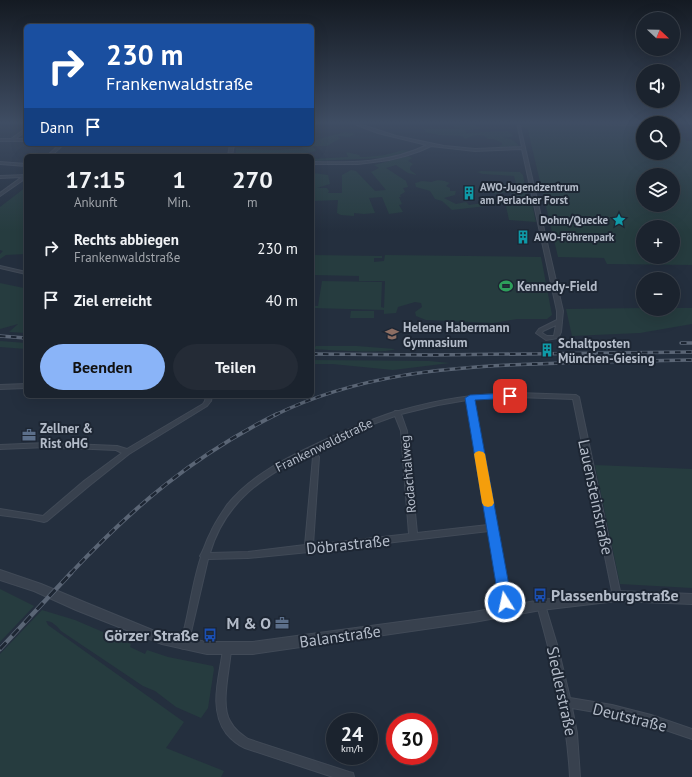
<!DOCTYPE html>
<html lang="de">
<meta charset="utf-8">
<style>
body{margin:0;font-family:"PT Sans",sans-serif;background:#242b36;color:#f1f3f6;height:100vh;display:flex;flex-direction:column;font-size:15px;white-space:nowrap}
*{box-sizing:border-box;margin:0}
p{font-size:13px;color:#a0a4aa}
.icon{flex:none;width:22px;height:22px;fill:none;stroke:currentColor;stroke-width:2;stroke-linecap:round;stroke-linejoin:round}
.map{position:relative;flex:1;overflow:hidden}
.panel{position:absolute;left:24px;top:154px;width:290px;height:244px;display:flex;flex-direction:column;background:#1b232e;border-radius:6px;box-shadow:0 4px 16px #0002,0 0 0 1px #39404a}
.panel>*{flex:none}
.banner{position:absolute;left:24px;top:24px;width:290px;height:122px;border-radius:6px;box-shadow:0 4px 16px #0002,0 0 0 1px #39404a;background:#1a4fa0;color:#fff;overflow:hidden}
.needle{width:26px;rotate:112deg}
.tools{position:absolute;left:636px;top:12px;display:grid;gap:8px}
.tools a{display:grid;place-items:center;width:44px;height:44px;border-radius:50%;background:#1b232e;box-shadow:0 4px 16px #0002,0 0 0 1px #39404a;font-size:20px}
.speed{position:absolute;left:326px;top:713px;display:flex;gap:8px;font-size:20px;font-weight:700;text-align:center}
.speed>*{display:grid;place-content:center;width:52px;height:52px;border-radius:50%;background:#1b232e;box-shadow:0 4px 16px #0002,0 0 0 1px #39404a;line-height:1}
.speed small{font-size:10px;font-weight:400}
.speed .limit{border:6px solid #d22;background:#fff;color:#111}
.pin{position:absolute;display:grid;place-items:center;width:34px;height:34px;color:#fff;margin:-17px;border-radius:8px;box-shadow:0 2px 6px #0006}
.me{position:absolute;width:44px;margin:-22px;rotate:350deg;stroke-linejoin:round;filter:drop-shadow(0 0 3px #0008)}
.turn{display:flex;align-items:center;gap:14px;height:84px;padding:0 16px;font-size:18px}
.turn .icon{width:52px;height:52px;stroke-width:2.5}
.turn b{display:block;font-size:28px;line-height:34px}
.then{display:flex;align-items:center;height:38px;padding:0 16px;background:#0003;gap:8px;font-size:15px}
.eta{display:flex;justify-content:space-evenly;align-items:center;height:68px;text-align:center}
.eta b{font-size:24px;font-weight:700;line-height:28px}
.primary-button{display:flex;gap:8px;margin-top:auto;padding:8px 16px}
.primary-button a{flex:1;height:46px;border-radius:24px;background:#8ab4f8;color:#111;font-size:16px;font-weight:700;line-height:46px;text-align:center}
.primary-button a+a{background:#242b36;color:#f1f3f6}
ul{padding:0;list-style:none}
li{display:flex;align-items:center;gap:12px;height:52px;padding:0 16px}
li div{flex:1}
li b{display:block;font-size:15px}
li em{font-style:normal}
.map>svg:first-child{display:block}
.green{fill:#263c3f;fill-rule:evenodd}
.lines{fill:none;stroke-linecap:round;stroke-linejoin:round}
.minor-casing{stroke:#414a57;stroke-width:2}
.tertiary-casing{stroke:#414a57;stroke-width:2}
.minor{fill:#38414e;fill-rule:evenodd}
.tertiary{fill:#38414e;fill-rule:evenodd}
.rail-far2-casing{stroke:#5a6575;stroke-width:3.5}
.rail-far1-casing{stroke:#5a6575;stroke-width:4}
.rail-casing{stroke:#5a6575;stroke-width:4.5}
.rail-far2{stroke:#1d2633;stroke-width:2;stroke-dasharray:5.5;stroke-linecap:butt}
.rail-far1{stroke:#1d2633;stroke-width:2.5;stroke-dasharray:7;stroke-linecap:butt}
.rail{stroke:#1d2633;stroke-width:3;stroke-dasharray:9;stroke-linecap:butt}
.route{fill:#1a73e8;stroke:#114b97}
.slow{fill:#f59e0b}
.labels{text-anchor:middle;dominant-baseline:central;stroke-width:4;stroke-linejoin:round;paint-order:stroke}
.far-poi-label{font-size:11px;font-weight:bold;fill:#b4bcc9;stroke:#1d2633;text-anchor:start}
.poi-label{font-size:13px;font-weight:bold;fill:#b4bcc9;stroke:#1d2633;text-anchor:start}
.street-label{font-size:13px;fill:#b4bcc9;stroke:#1d2633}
.near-street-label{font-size:16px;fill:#b4bcc9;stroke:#1d2633}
.near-poi-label{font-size:16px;font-weight:bold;fill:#b4bcc9;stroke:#1d2633;text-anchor:end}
</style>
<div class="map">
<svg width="692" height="777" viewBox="0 0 692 777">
<rect width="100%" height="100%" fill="#242f3e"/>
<!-- green -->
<path class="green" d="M520,122L581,124L584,127L586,126L584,124L643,125V153H673V129L687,141H692V265L607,264L604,258L558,257L527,127H521ZM643,175H673V205H643ZM643,227H673V257H643Z
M448,124H474L480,129L465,130L467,133L507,131L513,135L511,137L503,138C510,138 515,140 519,146L500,147L499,146L502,145V143L494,139H488C481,132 473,136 465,139L462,136L439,135L426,132L424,129H459Z
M345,132L355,134L349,137L339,136L338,137L341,138L327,146H313L316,151L305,153V155L233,154L236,153V148L276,150L302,148L303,145L296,144H312V139L315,140Z
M402,150L412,151L384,158L312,161V159L348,157L346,152L359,155L360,157C375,157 388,155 402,150Z
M408,156L412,158L408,161L413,164L410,167V170L417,175L408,173L396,165L386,168L406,181L408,187L403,188L405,192L400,195L401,197H399L402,204L399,205L403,212L389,214L382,197L369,198L375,213L364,214L354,213V216L341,215L337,213L338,200L312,201V176L314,173L328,175L330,184L317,188H327L329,191L328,193H342V175L351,170L356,171L375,191L386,190L371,172L379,168L374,165Z
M481,171L520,172L523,175L528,201L452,210L442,201L435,199L430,191L416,187L415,183L422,181L432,182C437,179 444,180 450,183L446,186L450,188V191H456L455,195L444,198L456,204L466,202L469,205L518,198C513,190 502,193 494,194L485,186L509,184L518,192L514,176L483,174L477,172Z
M26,187V254L6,255L0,259V254L3,251L0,250V207Z
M527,204H532L536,222L509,220L506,206Z
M312,255L382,256V258H374V262L384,261L385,255L541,257L552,315L547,319H517L493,323L426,320L416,316L415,312L422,307L421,303L415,302L398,307L396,313L384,314V310L312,308V306H318L322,281L382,282L381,307L384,308L385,281H359V276L312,275Z
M0,283L24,288L26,287V333L9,332L18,324L0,329Z
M643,308H692V324L640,333L572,336L566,309Z
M351,311H374V318H350Z
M0,341L26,343V349L0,347Z
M316,346H357L395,349C386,354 327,350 312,349Z
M312,360L429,361L450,363L393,370L332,364H312Z
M595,465L692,469V588L620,584Z
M0,589L34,606L0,642Z
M42,610L75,620L131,644L130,647L145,654L147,650L168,657L213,666L214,669L208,708L201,718L176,707L155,691L143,686L61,631C57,626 52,621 46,621L48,625L184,722L166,748L224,771L221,777H0V654Z"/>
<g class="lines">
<!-- minor casing -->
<g class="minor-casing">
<path id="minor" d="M349,122H353L396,136L444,146L475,149L522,147L517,122H519L563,311L561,332L558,338L546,340L536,333L539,329L557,320V311L522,149L475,151L431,146L420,151L405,156L389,160L358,164H312V162C351,163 391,163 427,145L378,133ZM556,325L554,336H547L542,333L543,331Z
M533,122L643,123V125L534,123Z
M664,122H667V123H664Z
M25,129H26V131L15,139H26V141H0V139H11Z
M60,144H64L51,156H47Z
M230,144H234L232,156H228Z
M0,162L26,164V166L0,164Z
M26,175V178L0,196V193L22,177L0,178V176Z
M0,266L26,272V274L0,268Z
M26,384V388L0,389V385Z
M517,393L576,395L579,397L621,596L620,599L617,600L614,599L613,596L573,399L517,397L473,399L509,599L513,611L512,614L509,615L506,614L501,599L489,531L309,552L248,558L208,559L188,645L187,648L184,649L181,648C178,643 182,636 184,630C190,606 193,581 201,557L200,556C204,550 206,541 210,534C214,524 221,514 227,505C248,479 277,463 306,449C335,435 364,422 394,412L395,411H399C440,399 474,394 517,393ZM467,400L488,525L417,533L407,431L401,414L438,405ZM395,416L401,431L409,534L313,545L319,457L314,451L362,428ZM309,453L313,457L305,545L248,552L210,553C225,501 264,476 309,453Z
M206,396H212L211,401L207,406L129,454L90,485L47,521L44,522L30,519L0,515V509L43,516L84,481L122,453L116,450L47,447L0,449V445L47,443L117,446L127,449L203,404L205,401Z
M541,601L544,602L545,605L558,648L570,698L612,705L651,715L692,729V739L651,725L612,715L572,708L577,733L580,777H570C567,717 553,663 537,605L538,602Z
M227,645L230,646L231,649C230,668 220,705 230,721C234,729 241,734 248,739L349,772L353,773L354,777H333L245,748C238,745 231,739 226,733C208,708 220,676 223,649L224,646Z"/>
</g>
<!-- tertiary casing -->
<g class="tertiary-casing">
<path id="tertiary" d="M0,570L41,584L84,602L162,634L207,642H253L474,612L541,600L617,591L692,594V604L617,601L541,610L474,622L253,654H207L162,644L76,610L34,591L0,580Z"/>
</g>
<!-- minor -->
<use href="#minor" class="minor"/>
<!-- tertiary -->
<use href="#tertiary" class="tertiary"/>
<!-- rail-far2 casing -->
<g class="rail-far2-casing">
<path id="rail-far2" d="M0,336L26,338
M681,343H692
M312,354L434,355L692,352
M275,415C357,375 445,367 535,364C587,362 640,361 692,360"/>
</g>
<!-- rail-far1 casing -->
<g class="rail-far1-casing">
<path id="rail-far1" d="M70,574C134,506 193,456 277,414"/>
</g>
<!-- rail casing -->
<g class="rail-casing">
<path id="rail" d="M0,649L71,573"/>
</g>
<!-- rail-far2 -->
<use href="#rail-far2" class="rail-far2"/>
<!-- rail-far1 -->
<use href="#rail-far1" class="rail-far1"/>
<!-- rail -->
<use href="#rail" class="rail"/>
</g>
<!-- sky -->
<linearGradient id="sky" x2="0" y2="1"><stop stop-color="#141a22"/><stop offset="0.53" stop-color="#3f4d63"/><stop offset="1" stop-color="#3f4d63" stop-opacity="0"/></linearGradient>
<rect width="692" height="231" fill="url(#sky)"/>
<!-- route -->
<path class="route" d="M510,393L514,394L515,396L514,398L475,400L512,602L510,606L505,607L501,606L499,602L465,398L470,395Z"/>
<!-- slow -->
<path class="slow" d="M479,451L483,452L485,454L494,503L492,506L488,507L484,506L482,503L474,454L476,452Z"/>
<!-- icons -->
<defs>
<g id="building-bare" transform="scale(1.08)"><path d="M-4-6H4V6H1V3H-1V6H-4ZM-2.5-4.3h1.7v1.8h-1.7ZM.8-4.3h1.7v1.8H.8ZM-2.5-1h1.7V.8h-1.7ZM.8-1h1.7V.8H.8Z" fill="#0f9aa8" stroke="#1d2633" stroke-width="2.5" paint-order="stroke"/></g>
<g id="sight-bare" transform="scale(1.08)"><path d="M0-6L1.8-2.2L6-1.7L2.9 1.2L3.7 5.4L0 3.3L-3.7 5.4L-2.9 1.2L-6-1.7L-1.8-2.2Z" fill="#0f9aa8" stroke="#1d2633" stroke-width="2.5" paint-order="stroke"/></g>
<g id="stadium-bare" transform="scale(1.08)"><path d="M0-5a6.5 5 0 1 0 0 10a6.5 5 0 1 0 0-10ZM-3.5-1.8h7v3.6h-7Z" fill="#2e9e5b" stroke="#1d2633" stroke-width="2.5" paint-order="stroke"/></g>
<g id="school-bare" transform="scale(1.08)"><path d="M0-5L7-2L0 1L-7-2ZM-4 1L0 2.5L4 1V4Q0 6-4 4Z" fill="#8d6e63" stroke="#1d2633" stroke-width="2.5" paint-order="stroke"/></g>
<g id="office-bare" transform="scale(1.08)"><path d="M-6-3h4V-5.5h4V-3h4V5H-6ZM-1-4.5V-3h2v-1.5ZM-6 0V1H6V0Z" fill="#5c6f8a" stroke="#1d2633" stroke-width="2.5" paint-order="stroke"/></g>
<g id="bus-bare" transform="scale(1.08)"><path d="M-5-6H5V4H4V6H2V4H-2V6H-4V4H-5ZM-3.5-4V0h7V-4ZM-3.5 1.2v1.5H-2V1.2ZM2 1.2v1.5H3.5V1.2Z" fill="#1a4fb4" stroke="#1d2633" stroke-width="2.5" paint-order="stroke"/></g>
</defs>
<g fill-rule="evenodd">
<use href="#building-bare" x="469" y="193"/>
<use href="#sight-bare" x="619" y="220"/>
<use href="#building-bare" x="523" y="237"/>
<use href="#stadium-bare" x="506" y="286"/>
<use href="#school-bare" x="392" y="334"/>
<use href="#building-bare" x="547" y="350"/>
<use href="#office-bare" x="29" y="435"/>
<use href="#bus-bare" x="540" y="595"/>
<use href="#office-bare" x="282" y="623"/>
<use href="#bus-bare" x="210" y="635"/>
</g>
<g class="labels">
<!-- far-poi labels -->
<g class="far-poi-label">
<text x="480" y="187">AWO-Jugendzentrum<tspan x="480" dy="13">am Perlacher Forst</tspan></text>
<text x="608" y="220" text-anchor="end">Dohrn/Quecke</text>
<text x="534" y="237">AWO-Föhrenpark</text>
</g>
<!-- poi labels -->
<g class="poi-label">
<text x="517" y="286">Kennedy-Field</text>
<text x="403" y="327">Helene Habermann<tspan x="403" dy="15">Gymnasium</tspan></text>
<text x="558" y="343">Schaltposten<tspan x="558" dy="15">München-Giesing</tspan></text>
<text x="40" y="428">Zellner &amp;<tspan x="40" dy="15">Rist oHG</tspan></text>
</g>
<!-- street labels -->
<g class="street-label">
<text transform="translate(324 445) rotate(-26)">Frankenwaldstraße</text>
<text transform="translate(408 474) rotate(-95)">Rodachtalweg</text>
</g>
<!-- near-street labels -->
<g class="near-street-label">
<text transform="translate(596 497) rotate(78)">Lauensteinstraße</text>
<text transform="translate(348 544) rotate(-6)">Döbrastraße</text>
<text transform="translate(340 636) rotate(-8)">Balanstraße</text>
<text transform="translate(562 691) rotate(78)">Siedlerstraße</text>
<text transform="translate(630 717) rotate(14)">Deutstraße</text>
</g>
<!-- near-poi labels -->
<g class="near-poi-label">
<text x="551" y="595" text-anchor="start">Plassenburgstraße</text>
<text x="271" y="623">M &amp; O</text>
<text x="199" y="635">Görzer Straße</text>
</g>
</g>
</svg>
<div class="tools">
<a><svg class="needle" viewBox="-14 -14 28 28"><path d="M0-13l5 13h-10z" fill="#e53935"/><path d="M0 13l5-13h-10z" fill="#a0a4aa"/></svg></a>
<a><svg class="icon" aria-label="sound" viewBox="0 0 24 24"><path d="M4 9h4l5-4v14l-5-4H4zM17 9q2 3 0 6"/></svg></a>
<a><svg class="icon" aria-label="search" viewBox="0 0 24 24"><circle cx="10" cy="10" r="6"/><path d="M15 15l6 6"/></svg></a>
<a><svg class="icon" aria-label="layers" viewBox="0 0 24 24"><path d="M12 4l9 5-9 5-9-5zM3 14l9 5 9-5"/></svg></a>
<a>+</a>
<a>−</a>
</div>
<div class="speed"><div>24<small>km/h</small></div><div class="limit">30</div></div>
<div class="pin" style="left:510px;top:396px;background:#d93025"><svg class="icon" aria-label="arrive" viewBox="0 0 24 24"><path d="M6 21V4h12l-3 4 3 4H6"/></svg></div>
<svg class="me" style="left:505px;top:602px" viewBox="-20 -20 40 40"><circle r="17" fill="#1a73e8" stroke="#fff" stroke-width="3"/><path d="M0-11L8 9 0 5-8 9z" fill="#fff"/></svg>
<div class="banner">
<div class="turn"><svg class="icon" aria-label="right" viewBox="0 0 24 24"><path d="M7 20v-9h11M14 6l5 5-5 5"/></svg><div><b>230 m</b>Frankenwaldstraße</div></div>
<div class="then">Dann<svg class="icon" aria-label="arrive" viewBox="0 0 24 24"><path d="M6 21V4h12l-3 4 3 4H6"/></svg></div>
</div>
<section class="panel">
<div class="eta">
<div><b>17:15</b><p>Ankunft</p></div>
<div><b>1</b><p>Min.</p></div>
<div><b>270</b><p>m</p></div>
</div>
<ul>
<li><svg class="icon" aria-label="right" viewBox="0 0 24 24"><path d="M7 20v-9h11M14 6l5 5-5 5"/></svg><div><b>Rechts abbiegen</b><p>Frankenwaldstraße</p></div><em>230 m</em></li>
<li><svg class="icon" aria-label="arrive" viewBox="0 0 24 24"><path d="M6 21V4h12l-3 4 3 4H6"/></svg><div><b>Ziel erreicht</b></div><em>40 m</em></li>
</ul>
<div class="primary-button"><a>Beenden</a><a>Teilen</a></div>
</section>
</div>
